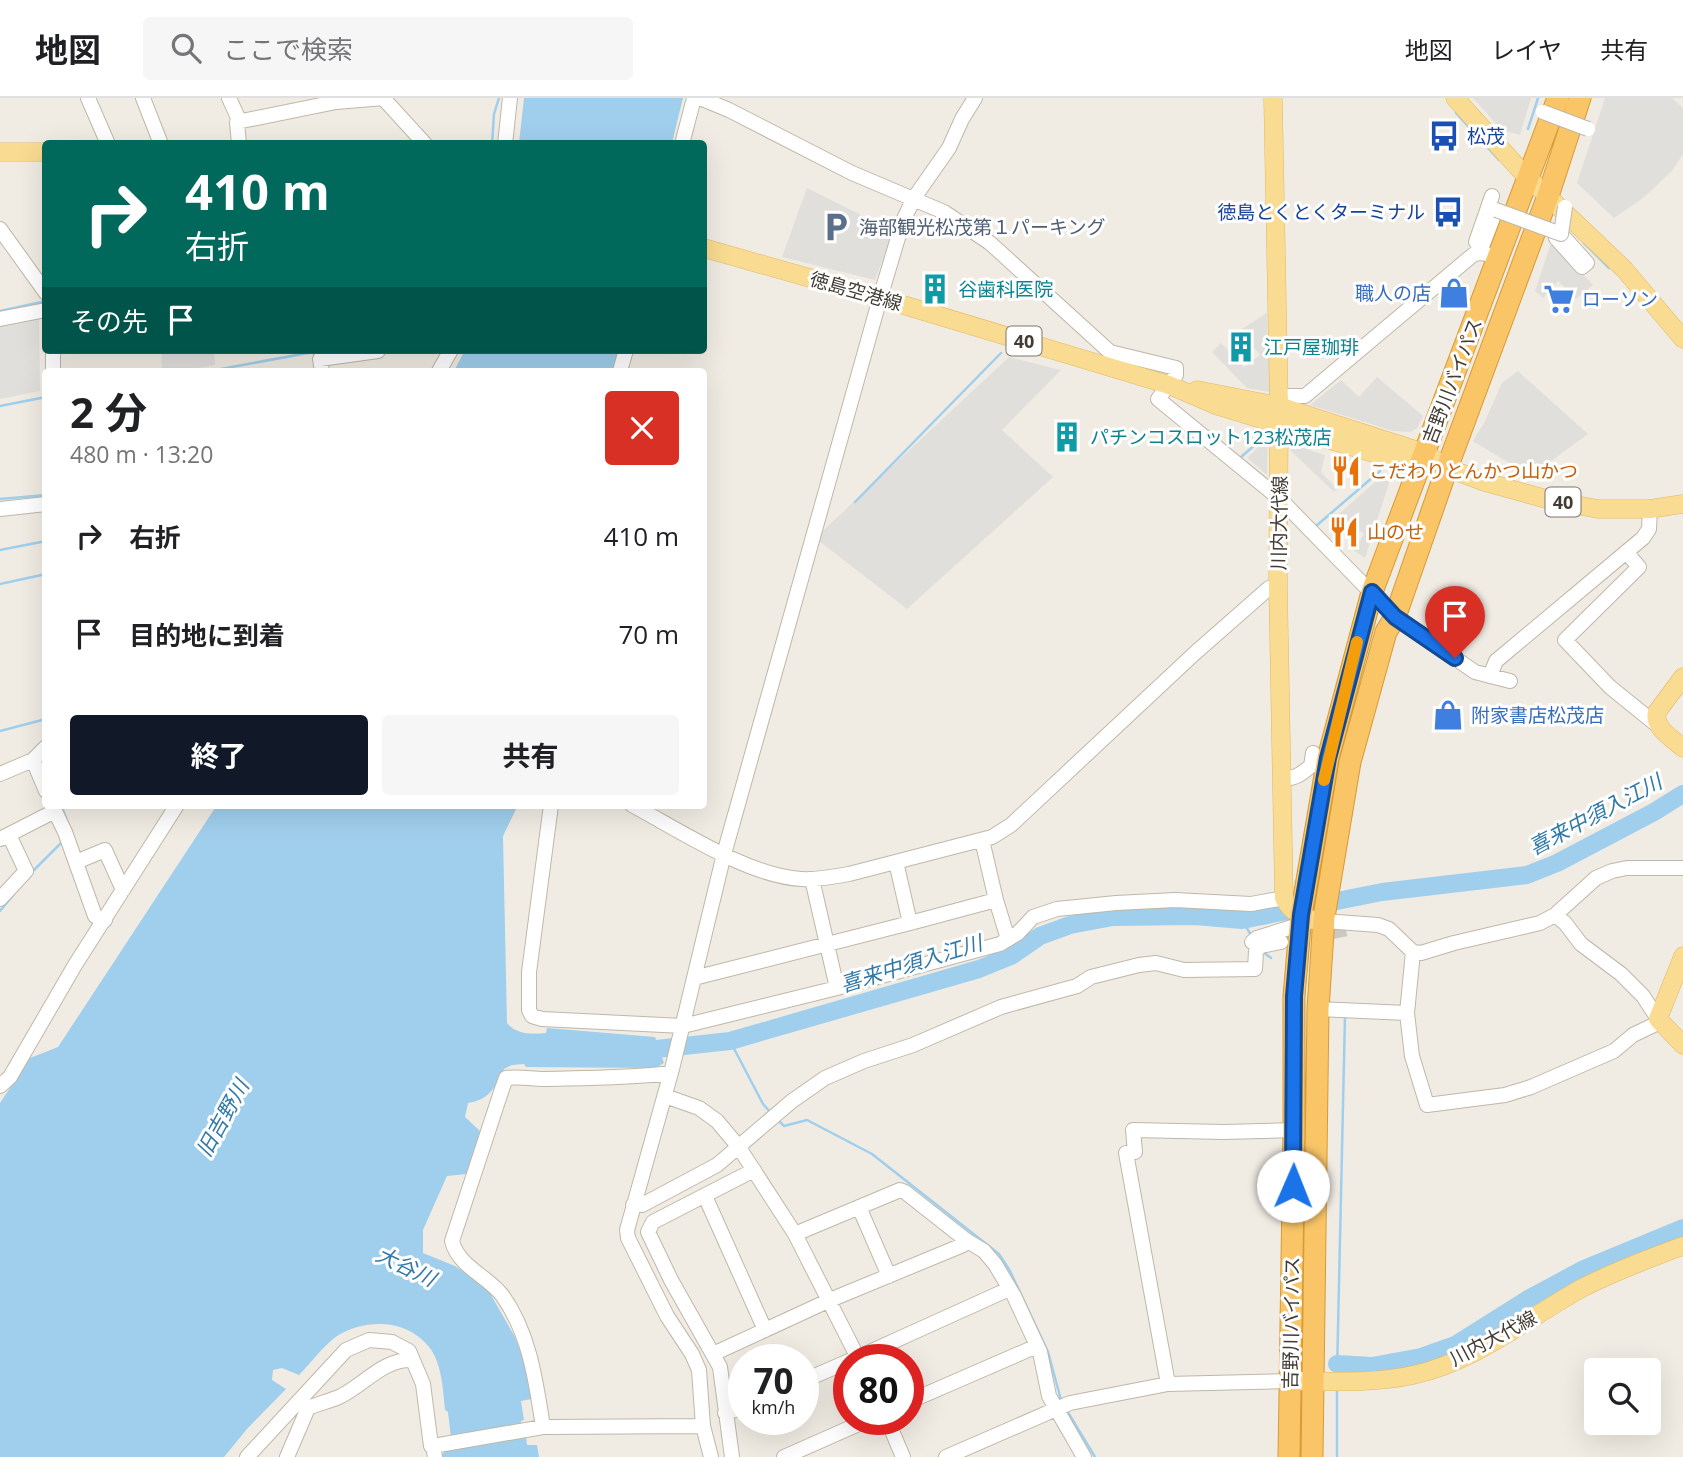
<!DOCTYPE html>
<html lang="ja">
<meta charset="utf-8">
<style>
body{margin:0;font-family:"Open Sans","Noto Sans JP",sans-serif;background:#f6f6f6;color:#202124;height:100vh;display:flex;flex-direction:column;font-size:26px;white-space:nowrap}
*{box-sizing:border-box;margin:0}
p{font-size:23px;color:#757577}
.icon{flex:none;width:38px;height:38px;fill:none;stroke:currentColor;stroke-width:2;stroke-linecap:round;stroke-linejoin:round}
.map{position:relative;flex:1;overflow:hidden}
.drawer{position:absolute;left:42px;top:270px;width:665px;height:441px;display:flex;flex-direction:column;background:#fff;border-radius:7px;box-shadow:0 7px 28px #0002}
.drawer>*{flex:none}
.banner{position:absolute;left:42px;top:42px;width:665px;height:214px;border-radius:7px;box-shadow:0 7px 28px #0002;background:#00695c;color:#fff;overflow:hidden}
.buttons{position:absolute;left:1584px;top:1260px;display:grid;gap:14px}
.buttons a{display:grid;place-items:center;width:77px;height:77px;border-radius:7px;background:#fff;box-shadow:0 7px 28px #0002;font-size:35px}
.speed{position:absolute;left:728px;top:1246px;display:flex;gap:14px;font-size:35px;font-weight:700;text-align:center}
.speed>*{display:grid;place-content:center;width:91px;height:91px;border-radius:50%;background:#fff;box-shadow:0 7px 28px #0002;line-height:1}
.speed small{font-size:18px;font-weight:400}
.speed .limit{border:10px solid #d22;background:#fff;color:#111}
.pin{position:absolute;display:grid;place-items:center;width:60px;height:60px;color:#fff;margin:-72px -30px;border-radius:50% 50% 50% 0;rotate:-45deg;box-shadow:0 0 7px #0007}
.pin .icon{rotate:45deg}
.me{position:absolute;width:77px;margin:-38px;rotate:1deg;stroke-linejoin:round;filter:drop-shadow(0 0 5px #0008)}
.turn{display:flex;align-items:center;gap:24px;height:147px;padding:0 28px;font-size:32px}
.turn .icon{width:91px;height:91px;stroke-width:2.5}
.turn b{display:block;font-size:49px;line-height:60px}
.then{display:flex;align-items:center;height:66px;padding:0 28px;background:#0003;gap:14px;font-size:26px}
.round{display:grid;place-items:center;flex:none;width:74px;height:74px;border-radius:7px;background:#f6f6f6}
.summary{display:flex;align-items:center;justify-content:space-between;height:119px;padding:0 28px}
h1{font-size:42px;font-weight:700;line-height:52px}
.action{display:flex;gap:14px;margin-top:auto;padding:14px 28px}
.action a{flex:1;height:80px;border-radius:7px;background:#111827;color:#fff;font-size:28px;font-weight:700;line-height:80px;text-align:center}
.action a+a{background:#f6f6f6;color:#202124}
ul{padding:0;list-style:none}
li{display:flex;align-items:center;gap:21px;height:98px;padding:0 28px}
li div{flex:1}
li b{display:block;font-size:26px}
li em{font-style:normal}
header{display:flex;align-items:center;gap:42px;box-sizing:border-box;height:98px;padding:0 35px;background:#fff;border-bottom:2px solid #e0e0e0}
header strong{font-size:33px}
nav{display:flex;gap:38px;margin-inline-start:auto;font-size:24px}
.search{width:490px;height:63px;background:#f6f6f6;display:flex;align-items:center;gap:18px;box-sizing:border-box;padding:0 24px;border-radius:7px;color:#757577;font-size:26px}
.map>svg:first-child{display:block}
.parking{fill:#e1dfdb}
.water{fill:#a0cfed}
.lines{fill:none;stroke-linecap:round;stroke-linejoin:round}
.stream{stroke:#a0cfed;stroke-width:2.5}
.river{stroke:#a0cfed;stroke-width:18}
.minor-tunnel{stroke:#cec9c0;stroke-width:14;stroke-dasharray:14 7;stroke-linecap:butt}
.minor-casing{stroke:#bfb7a9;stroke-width:16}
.major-casing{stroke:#dfb863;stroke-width:19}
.highway-casing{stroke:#d79a37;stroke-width:23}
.minor{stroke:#fff;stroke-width:14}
.major{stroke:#fadb92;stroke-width:18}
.highway{stroke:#f9c566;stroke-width:21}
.minor-bridge-casing{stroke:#bfb7a9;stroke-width:16;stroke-linecap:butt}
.minor-bridge{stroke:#fff;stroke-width:14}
.route-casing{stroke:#114b97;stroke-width:18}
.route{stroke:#1a73e8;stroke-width:12}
.slow{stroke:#f59e0b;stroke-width:12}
.labels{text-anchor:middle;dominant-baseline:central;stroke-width:6;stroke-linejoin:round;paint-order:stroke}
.shield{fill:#fff;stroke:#7b7671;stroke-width:2}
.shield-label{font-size:18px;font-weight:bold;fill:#423c34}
.transit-label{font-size:19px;fill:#164399;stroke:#fff;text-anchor:start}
.service-label{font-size:19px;fill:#4e5e75;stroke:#fff;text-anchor:start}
.culture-label{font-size:19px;fill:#0d838f;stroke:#fff;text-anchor:start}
.street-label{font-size:19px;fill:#423c34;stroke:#fff}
.shop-label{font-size:19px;fill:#366cbe;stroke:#fff;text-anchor:start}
.food-label{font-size:19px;fill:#c56008;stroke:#fff;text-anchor:start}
.water-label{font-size:21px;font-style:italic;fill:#3179a9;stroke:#fff}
</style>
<header>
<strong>地図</strong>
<div class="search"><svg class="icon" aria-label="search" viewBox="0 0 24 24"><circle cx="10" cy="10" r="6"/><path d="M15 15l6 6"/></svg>ここで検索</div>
<nav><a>地図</a><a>レイヤ</a><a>共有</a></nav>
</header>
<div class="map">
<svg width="1683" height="1359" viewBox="0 0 1683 1359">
<rect width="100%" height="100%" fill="#f1ece3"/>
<!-- parking -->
<path class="parking" d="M1473,0H1531L1520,37L1502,32Z
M1605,0H1672L1683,10V56L1672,73L1643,100L1614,120L1577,85Z
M807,90L867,120L892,137L875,182L782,159Z
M1552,142L1593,187L1576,201L1558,183L1543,200L1535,193Z
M1267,215L1270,294L1247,290L1212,254L1221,245L1244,269L1260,257L1240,232Z
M39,218L40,293L0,301V225Z
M161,252H214L215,267L181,273H162Z
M1009,259L1061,272L1002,332L1053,379L907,511L815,440Z
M1518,273L1588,336L1534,376L1511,366L1473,343L1484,325L1502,285Z
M1377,279L1423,318L1417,330L1411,334L1393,333L1310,307L1341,282L1359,299Z
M1268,339L1267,377L1247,360Z
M1288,345L1325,357L1321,374L1337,391L1334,394L1288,350Z
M1385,375L1391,379L1365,460L1354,453L1364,436L1339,416Z"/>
<!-- water -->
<path class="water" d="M524,0H683L672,45H519Z
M465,252H621L616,273H454Z
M217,707H518L503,738L507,925C517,937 532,936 546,935L547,930L655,939L664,965L655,970L526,969L524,966L512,967L504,971C496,989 489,1002 468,1005L465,1019L480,1033L467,1076L447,1078L423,1132V1155L455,1168L487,1190L515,1239L524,1263L532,1301L521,1303L524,1322L521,1323L523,1338H526L527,1347H537L539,1359H442L441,1357L452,1349L448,1314L445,1312C443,1292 442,1265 429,1249C407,1221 366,1220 337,1238C323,1248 311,1265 299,1277L282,1270L273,1272L272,1282L286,1291L247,1331L224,1359H0V1005L30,960L58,949Z"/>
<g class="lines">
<!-- stream -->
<path class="stream" d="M1456,15L1499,62
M1528,31L1538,0
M492,46L494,16L499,0
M1584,145L1609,170
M0,213L46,203
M210,273L324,252
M0,308L46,299
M1241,359L1270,334
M0,401L46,397
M855,404L1001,255
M1316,428L1380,373
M0,452L46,443
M0,486L46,476
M0,633L46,621
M46,662V663
M61,707L72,736
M32,774L64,742
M0,813L14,796
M1242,822L1251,837
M1263,854L1271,860
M730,943L763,1006L771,1015
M778,1022L784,1028L807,1022L872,1056L999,1156L1010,1173L1048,1254L1061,1302
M1337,1275L1345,918
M1066,1311L1095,1359
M1337,1359V1289"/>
<!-- river -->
<path class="river" d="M638,953L730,943L979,871L1011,858L1040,838L1070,827L1113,819L1195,818L1242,822L1382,794L1527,777L1557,765L1654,714L1683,696
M1337,1266L1372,1268L1421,1259L1455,1247L1528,1201L1584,1171L1683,1130"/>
<!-- minor-tunnel -->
<path class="minor-tunnel" d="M1291,842L1348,831"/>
<!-- minor casing -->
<g class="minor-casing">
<path id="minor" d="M88,0L108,46
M143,0L161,46
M229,0L240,24
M383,0L425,46
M700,0L729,12L852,75L944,114L990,145L1110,254L1176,270V277L1158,301L1280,401L1395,519L1475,574L1510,583
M239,46L237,24L336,4L384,0
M505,46L510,0
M682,46L694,0
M1492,98L1476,144L1483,146L1496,112
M0,131L46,195
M1556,140L1582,169L1587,165L1561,136
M0,221L46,212
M53,252V273
M322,273L320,261L378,253
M439,273L451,252
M620,273L626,252
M1279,298H1305L1474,156L1483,155L1499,160
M0,411L46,406
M1626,454L1639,469L1565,542L1610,589L1657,627
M1490,578L1496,563L1643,440L1649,431L1650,411
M46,649L33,662L46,693
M0,676L33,662
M1282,681C1295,681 1301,676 1311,668L1313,655
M52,707L65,734L95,818L105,822
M551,707L529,874V912L532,918L542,921L683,928L837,890L1000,846L1018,835L1033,819L1057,811L1116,805L1175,802L1251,806L1284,800
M632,707C679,732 748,778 801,781C817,782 833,779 849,776L992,739L1011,727L1195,555L1269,490L1278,487
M0,741L55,713
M76,764L105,752L123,792
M812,781L837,890
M0,801L26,773L9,737
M996,802L1008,841
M1555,817L1565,825L1581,846L1621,876L1643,898L1658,921
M1324,823L1378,827L1389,831L1413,854L1421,855L1454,845L1540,825L1555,817L1596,780L1612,773L1627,770H1683
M910,825L996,802L982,742
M1252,844L1257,840L1308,824
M694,880L910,825L896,764
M1318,911L1407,915L1413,854
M1407,915L1412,958L1427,1007L1505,997L1531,989L1614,953L1633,937L1660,924
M0,988L10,979L75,867L177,707
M665,998L699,1010L717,1023L738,1048L795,1136L859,1262
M705,1098L765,1232
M633,1107H642L717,1067L792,1003L825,980L864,963L913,947L1001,909L1077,888L1091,879L1139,867L1156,865L1184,872L1255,871L1256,853L1261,848L1281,844
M859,1109L889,1178
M795,1136L900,1092L905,1094L966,1142L984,1153L995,1166L1014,1198L1040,1254L1049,1298L1084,1359
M713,1256L830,1202L963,1147L966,1142
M852,1262L1009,1191
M803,1283L849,1263
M1168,1286L1126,1055L1135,1054L1133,1032L1224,1034L1294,1032
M908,1304L1037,1248
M725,1315L744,1309
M887,1321L903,1359
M543,1329C536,1284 530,1236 502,1197C487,1178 458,1168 452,1143L502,991L506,980C519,978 531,981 544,981C586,980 629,980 671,975
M433,1348L543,1329L703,1328
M247,1359L346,1252L369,1242L392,1244L409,1253L423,1286L431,1348H433L435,1359
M287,1359L308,1310C318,1306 329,1303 339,1299C364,1287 383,1261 412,1262
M711,1359L703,1328L699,1272L692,1256L667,1218L628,1140L627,1132L672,971L724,756L880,200L903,123L914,100L949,50L962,21L975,0
M732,1359L720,1269L671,1182L648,1134L653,1124L754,1072
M784,1359L870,1321
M946,1359L1070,1305L1168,1286L1290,1283"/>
</g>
<!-- major casing -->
<g class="major-casing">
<path id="major" d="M1273,0L1279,308L1278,487L1284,800C1291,816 1308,823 1324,823
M1455,0L1521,73L1624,171L1683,241
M0,54H46
M704,150L880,200L1169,287L1218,308L1419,369L1447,370
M1197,292L1279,308L1425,355L1447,370L1485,384L1550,402L1598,411H1650L1683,406
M1683,579L1657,614C1653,630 1672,640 1683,650
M1683,858L1658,921L1683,947
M1290,1283C1330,1283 1373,1286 1413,1277C1475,1264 1529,1219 1584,1189C1616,1173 1650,1160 1683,1148"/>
</g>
<!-- highway casing -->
<g class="highway-casing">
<path id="highway" d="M1289,1359L1294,1032V898L1301,817L1328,660L1372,494L1558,0
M1312,1359L1318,911L1324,819L1350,664L1386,534L1395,519L1447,370L1548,98L1580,0"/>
</g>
<!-- minor -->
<use href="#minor" class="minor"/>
<!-- major -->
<use href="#major" class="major"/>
<!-- highway -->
<use href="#highway" class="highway"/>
<!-- minor-bridge casing -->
<g class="minor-bridge-casing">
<path id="minor-bridge" d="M1543,14L1588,31
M1496,112L1561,136L1565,109"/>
</g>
<!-- minor-bridge -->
<use href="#minor-bridge" class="minor-bridge"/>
</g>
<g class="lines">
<!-- route casing -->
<g class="route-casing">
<path id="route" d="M1293,1088L1294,898L1301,817L1328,660L1372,494L1395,519L1455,560"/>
</g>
<!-- route -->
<use href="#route" class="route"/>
<!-- slow -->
<path class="slow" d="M1324,682L1357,544"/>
</g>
<!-- icons -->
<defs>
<g id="bus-bare" transform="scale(2.415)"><path d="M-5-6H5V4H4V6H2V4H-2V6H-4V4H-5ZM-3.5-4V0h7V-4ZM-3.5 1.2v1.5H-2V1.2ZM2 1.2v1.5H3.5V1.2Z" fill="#1a4fb4" stroke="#fff" stroke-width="2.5" paint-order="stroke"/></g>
<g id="parking-bare" transform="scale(2.415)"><path d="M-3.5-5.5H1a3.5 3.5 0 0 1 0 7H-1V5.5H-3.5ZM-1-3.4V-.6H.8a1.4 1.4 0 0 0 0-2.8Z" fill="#5c6f8a" stroke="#fff" stroke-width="2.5" paint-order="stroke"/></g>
<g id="building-bare" transform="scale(2.415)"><path d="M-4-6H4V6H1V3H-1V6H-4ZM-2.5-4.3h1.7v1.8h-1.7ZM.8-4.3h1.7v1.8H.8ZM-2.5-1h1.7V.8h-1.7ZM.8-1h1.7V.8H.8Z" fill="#0f9aa8" stroke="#fff" stroke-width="2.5" paint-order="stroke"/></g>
<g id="shop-bare" transform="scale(2.415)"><path d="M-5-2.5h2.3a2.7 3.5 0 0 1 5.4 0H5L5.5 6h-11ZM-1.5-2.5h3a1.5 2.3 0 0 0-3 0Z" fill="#3f7fe0" stroke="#fff" stroke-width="2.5" paint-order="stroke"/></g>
<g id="supermarket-bare" transform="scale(2.415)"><path d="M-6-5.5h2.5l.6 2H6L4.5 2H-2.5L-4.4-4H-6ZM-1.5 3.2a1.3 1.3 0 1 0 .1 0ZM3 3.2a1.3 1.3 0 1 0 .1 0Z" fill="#3f7fe0" stroke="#fff" stroke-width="2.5" paint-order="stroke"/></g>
<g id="restaurant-bare" transform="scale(2.415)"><path d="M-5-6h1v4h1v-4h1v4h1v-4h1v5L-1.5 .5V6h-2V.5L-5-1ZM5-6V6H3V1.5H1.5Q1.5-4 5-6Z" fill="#e8710a" stroke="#fff" stroke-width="2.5" paint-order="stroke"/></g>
</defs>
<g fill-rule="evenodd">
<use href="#bus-bare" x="1444" y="38"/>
<use href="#bus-bare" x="1448" y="114"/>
<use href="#parking-bare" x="836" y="129"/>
<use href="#building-bare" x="935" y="191"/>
<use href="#shop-bare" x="1454" y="195"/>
<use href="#supermarket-bare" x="1559" y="201"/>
<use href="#building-bare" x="1241" y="249"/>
<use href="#building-bare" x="1067" y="339"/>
<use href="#restaurant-bare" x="1346" y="373"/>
<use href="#restaurant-bare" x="1344" y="434"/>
<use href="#shop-bare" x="1448" y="617"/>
</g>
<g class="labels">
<!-- shield labels -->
<g class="shield">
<rect x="1006.5" y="228.5" width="35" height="29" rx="5"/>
<rect x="1545.5" y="389.5" width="35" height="29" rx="5"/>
</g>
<g class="shield-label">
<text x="1024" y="243">40</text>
<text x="1563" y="404">40</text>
</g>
<!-- transit labels -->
<g class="transit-label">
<text x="1467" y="38">松茂</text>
<text x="1425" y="114" text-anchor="end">徳島とくとくターミナル</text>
</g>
<!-- service labels -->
<g class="service-label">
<text x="859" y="129">海部観光松茂第１パーキング</text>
</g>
<!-- culture labels -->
<g class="culture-label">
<text x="958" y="191">谷歯科医院</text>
<text x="1264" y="249">江戸屋珈琲</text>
<text x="1090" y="339">パチンコスロット123松茂店</text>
</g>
<!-- street labels -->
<g class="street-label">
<text transform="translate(856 193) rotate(16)">徳島空港線</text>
<text transform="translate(1452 283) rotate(-69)">吉野川バイパス</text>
<text transform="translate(1279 425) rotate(-89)">川内大代線</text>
<text transform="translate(1291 1225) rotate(-89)">吉野川バイパス</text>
<text transform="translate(1493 1240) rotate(-28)">川内大代線</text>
</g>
<!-- shop labels -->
<g class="shop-label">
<text x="1431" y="195" text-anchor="end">職人の店</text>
<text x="1582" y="201">ローソン</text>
<text x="1471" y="617">附家書店松茂店</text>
</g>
<!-- food labels -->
<g class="food-label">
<text x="1369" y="373">こだわりとんかつ山かつ</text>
<text x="1367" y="434">山のせ</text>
</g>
<!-- water labels -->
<g class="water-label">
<text transform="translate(1595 716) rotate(-28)">喜来中須入江川</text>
<text transform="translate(911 865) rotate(-17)">喜来中須入江川</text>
<text transform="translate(222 1020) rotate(-61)">旧吉野川</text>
<text transform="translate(406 1168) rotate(26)">大谷川</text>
</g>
</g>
</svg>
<div class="buttons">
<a><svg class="icon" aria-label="search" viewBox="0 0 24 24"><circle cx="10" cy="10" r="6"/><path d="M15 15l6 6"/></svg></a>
</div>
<div class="speed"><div>70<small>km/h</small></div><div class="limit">80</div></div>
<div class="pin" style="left:1455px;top:560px;background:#d93025"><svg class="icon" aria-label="arrive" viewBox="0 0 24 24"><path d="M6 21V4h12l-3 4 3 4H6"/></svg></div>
<svg class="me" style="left:1293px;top:1088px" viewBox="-20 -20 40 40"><circle r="19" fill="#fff"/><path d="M0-13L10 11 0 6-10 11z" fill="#1a73e8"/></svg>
<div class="banner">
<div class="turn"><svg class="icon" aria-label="right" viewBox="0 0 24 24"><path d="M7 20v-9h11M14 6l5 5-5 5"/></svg><div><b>410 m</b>右折</div></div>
<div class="then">その先<svg class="icon" aria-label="arrive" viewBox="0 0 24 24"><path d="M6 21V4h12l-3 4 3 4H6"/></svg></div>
</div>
<section class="drawer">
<div class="summary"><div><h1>2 分</h1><p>480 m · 13:20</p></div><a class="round" style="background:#d93025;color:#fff"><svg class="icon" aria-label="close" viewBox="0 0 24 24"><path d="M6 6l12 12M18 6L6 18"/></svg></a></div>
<ul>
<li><svg class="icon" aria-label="right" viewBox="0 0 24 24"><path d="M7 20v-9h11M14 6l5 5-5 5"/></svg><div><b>右折</b></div><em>410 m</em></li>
<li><svg class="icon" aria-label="arrive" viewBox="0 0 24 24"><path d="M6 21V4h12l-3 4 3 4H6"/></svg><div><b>目的地に到着</b></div><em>70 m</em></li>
</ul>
<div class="action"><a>終了</a><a>共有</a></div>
</section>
</div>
